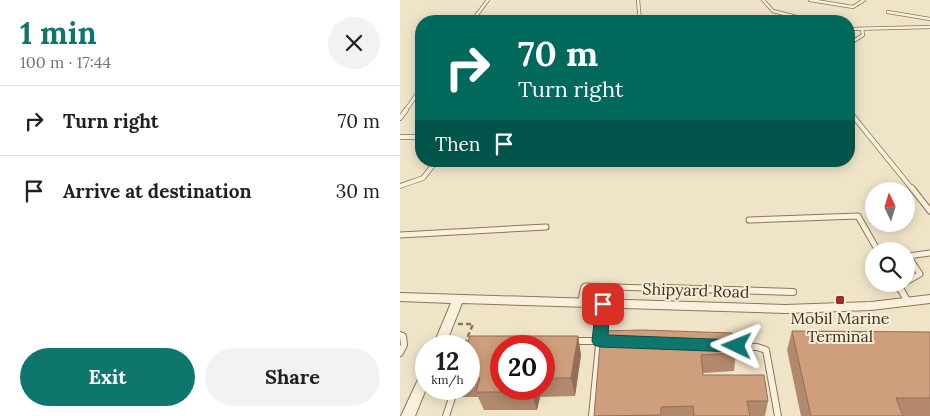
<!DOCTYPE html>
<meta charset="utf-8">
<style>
body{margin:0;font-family:Lora,serif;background:#f2f2f2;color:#202124;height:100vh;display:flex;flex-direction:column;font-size:19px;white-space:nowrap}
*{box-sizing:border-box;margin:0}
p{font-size:16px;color:#757577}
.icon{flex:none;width:28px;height:28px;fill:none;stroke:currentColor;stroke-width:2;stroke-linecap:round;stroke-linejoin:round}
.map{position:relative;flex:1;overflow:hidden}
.panel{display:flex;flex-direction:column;background:#fff;width:400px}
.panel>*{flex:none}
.hud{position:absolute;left:15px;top:15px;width:440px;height:152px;border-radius:20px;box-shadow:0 2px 12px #0003;background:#00695c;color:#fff;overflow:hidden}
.needle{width:32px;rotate:356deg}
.fabs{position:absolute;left:465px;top:182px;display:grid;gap:10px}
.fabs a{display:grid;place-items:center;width:50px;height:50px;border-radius:50%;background:#fff;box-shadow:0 2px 12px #0003;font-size:25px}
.speed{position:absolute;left:15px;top:335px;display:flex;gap:10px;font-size:25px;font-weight:700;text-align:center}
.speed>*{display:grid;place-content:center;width:65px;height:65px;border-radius:50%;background:#fff;box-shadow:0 2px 12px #0003;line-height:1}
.speed small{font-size:12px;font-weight:400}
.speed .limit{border:8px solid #d22;background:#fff;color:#111}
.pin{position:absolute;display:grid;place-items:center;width:42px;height:42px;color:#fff;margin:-21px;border-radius:10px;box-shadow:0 2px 8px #0006}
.me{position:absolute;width:55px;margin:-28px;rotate:272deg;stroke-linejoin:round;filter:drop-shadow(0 0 4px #0008)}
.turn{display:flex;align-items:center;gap:18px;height:105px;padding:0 20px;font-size:22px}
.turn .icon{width:65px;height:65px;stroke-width:2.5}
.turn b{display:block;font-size:35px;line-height:42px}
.then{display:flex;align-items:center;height:48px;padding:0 20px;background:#0003;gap:10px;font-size:19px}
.round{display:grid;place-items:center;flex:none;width:52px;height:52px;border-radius:26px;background:#f2f2f2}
.summary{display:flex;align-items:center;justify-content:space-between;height:85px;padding:0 20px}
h1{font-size:30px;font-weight:700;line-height:38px;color:#0f766e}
.button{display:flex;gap:10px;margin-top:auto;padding:10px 20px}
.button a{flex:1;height:58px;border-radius:30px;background:#0f766e;color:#fff;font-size:20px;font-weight:700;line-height:58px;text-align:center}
.button a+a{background:#f2f2f2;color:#202124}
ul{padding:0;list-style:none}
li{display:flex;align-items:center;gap:15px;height:70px;padding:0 20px;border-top:1px solid #e0e0e0}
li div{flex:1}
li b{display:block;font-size:19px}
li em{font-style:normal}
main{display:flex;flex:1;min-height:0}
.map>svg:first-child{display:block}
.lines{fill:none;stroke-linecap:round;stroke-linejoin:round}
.service-far4-casing{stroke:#8d765c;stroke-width:4}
.service-far3-casing{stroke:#8d765c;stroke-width:4.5}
.service-far2-casing{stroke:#8d765c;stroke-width:5.5}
.service-far1-casing{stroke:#8d765c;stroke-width:7}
.service-casing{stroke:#8d765c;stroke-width:8}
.minor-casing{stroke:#8d765c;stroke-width:2}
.path{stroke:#8d765c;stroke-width:2.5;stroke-dasharray:5 3;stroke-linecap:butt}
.service-far4{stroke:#faf1dc;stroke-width:2.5}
.service-far3{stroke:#faf1dc;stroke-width:3}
.service-far2{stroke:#faf1dc;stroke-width:4}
.service-far1{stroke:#faf1dc;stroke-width:5}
.service{stroke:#faf1dc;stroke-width:6}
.minor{fill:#faf1dc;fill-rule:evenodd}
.wall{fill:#b2896c;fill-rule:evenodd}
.shaded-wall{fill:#916f58}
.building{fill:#cf9f7d;stroke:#916f58}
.route{fill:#0f766e;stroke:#0a4d48}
.poi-dot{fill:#9e2a2b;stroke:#f7eed8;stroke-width:2}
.labels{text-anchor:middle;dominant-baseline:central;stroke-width:4;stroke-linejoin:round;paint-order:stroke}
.near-street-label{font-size:16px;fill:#3d2e20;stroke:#f7eed8}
.near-poi-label{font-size:16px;fill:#3d2e20;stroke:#f7eed8}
</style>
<main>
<section class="panel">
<div class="summary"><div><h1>1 min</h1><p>100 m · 17:44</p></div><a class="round"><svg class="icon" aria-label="close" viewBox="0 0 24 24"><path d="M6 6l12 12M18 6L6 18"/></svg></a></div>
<ul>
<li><svg class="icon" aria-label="right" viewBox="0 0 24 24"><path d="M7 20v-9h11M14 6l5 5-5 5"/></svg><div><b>Turn right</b></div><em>70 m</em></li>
<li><svg class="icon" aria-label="arrive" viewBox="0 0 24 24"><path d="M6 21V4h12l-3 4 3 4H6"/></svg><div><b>Arrive at destination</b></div><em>30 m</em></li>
</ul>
<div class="button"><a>Exit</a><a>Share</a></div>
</section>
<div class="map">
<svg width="530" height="416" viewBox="0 0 530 416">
<rect width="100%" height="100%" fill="#f0e4c8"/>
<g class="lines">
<!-- service-far4 casing -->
<g class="service-far4-casing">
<path id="service-far4" d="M238,0L240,21
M363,0L373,11L412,21
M410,0L453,7L464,0
M488,12L530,19
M72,21L88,0
M449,29L530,27
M449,44L463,35L462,29"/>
</g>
<!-- service-far3 casing -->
<g class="service-far3-casing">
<path id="service-far3" d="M5,111L21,89"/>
</g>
<!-- service-far2 casing -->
<g class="service-far2-casing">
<path id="service-far2" d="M449,111L513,190
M0,118L6,110
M0,137H21
M0,186L23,178L34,164"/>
</g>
<!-- service-far1 casing -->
<g class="service-far1-casing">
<path id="service-far1" d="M512,188L530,211
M349,220L458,216L478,251
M0,235L146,227
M506,282L520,274L508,256L530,253
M497,284L500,290
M184,290L185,286L308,290"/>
</g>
<!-- service casing -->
<g class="service-casing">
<path id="service" d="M264,288L393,292
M500,288L508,302
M181,303L184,288
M0,335L3,336L4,345L0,353
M175,341H204
M329,346L357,347L366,350L378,416
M46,416L55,389
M192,416L203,304"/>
</g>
<!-- minor casing -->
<g class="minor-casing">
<path id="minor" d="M0,293L385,305L471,302L530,295V303L471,310L385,313L62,303L45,346H33L51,303L0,301Z
M26,370V389L15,416H1L22,371Z"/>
</g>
<!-- path -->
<path class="path" d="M58,324H73L64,346
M18,369L26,351"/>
<!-- service-far4 -->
<use href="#service-far4" class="service-far4"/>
<!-- service-far3 -->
<use href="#service-far3" class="service-far3"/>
<!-- service-far2 -->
<use href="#service-far2" class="service-far2"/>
<!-- service-far1 -->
<use href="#service-far1" class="service-far1"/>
<!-- service -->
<use href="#service" class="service"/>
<!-- minor -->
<use href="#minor" class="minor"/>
</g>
<!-- wall -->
<path class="wall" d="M392,331L530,332V416H401L387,350Z
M332,333L336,353L334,371L303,373V375L368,401L365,416H194Z
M70,336H178L181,355L175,396L140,397L137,410H84L78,397H62L59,389H69V346H66ZM101,346H144V389H101Z"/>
<!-- shaded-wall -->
<path class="shaded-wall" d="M178,336L181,355L175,396L171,378Z
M132,389H138L140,397L137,410L131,392Z"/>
<!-- building -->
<path class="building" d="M243,330L332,333L336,353L301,355L303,375H364L368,401H347L350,416H294L293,406L261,407V415L194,416L201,331Z
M392,331L530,332V398H496L503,416H411Z
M70,336H178L171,378H144V346H101V389H132L131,392H76L80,378H69V346H66Z"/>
<!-- route -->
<path class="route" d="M203,299L208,300L210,304L208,335L337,340L343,341L345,346L343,351L337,352L200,347L194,345L192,341L196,304L198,300Z"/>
<!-- markers -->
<rect class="poi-dot" x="435" y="295" width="10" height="10" rx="2.5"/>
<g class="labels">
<!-- near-street labels -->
<g class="near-street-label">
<text transform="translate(296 290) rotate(2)">Shipyard Road</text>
</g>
<!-- near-poi labels -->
<g class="near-poi-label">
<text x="440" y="318">Mobil Marine<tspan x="440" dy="18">Terminal</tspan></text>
</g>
</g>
</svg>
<div class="fabs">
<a><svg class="needle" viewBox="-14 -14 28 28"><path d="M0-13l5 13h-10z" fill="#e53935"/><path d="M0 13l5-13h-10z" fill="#757577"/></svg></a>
<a><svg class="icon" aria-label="search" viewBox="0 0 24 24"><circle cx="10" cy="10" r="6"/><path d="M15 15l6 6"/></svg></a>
</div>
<div class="speed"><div>12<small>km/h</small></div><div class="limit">20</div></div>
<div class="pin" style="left:203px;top:304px;background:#d93025"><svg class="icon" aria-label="arrive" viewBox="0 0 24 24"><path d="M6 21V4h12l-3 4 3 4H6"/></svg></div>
<svg class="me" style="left:337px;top:346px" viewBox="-20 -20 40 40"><path d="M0-17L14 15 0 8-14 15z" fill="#0f766e" stroke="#fff" stroke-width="4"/></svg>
<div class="hud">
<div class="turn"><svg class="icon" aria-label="right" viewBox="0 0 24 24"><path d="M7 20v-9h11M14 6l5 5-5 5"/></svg><div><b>70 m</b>Turn right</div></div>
<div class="then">Then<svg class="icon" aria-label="arrive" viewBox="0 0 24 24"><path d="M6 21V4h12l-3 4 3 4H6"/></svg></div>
</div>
</div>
</main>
